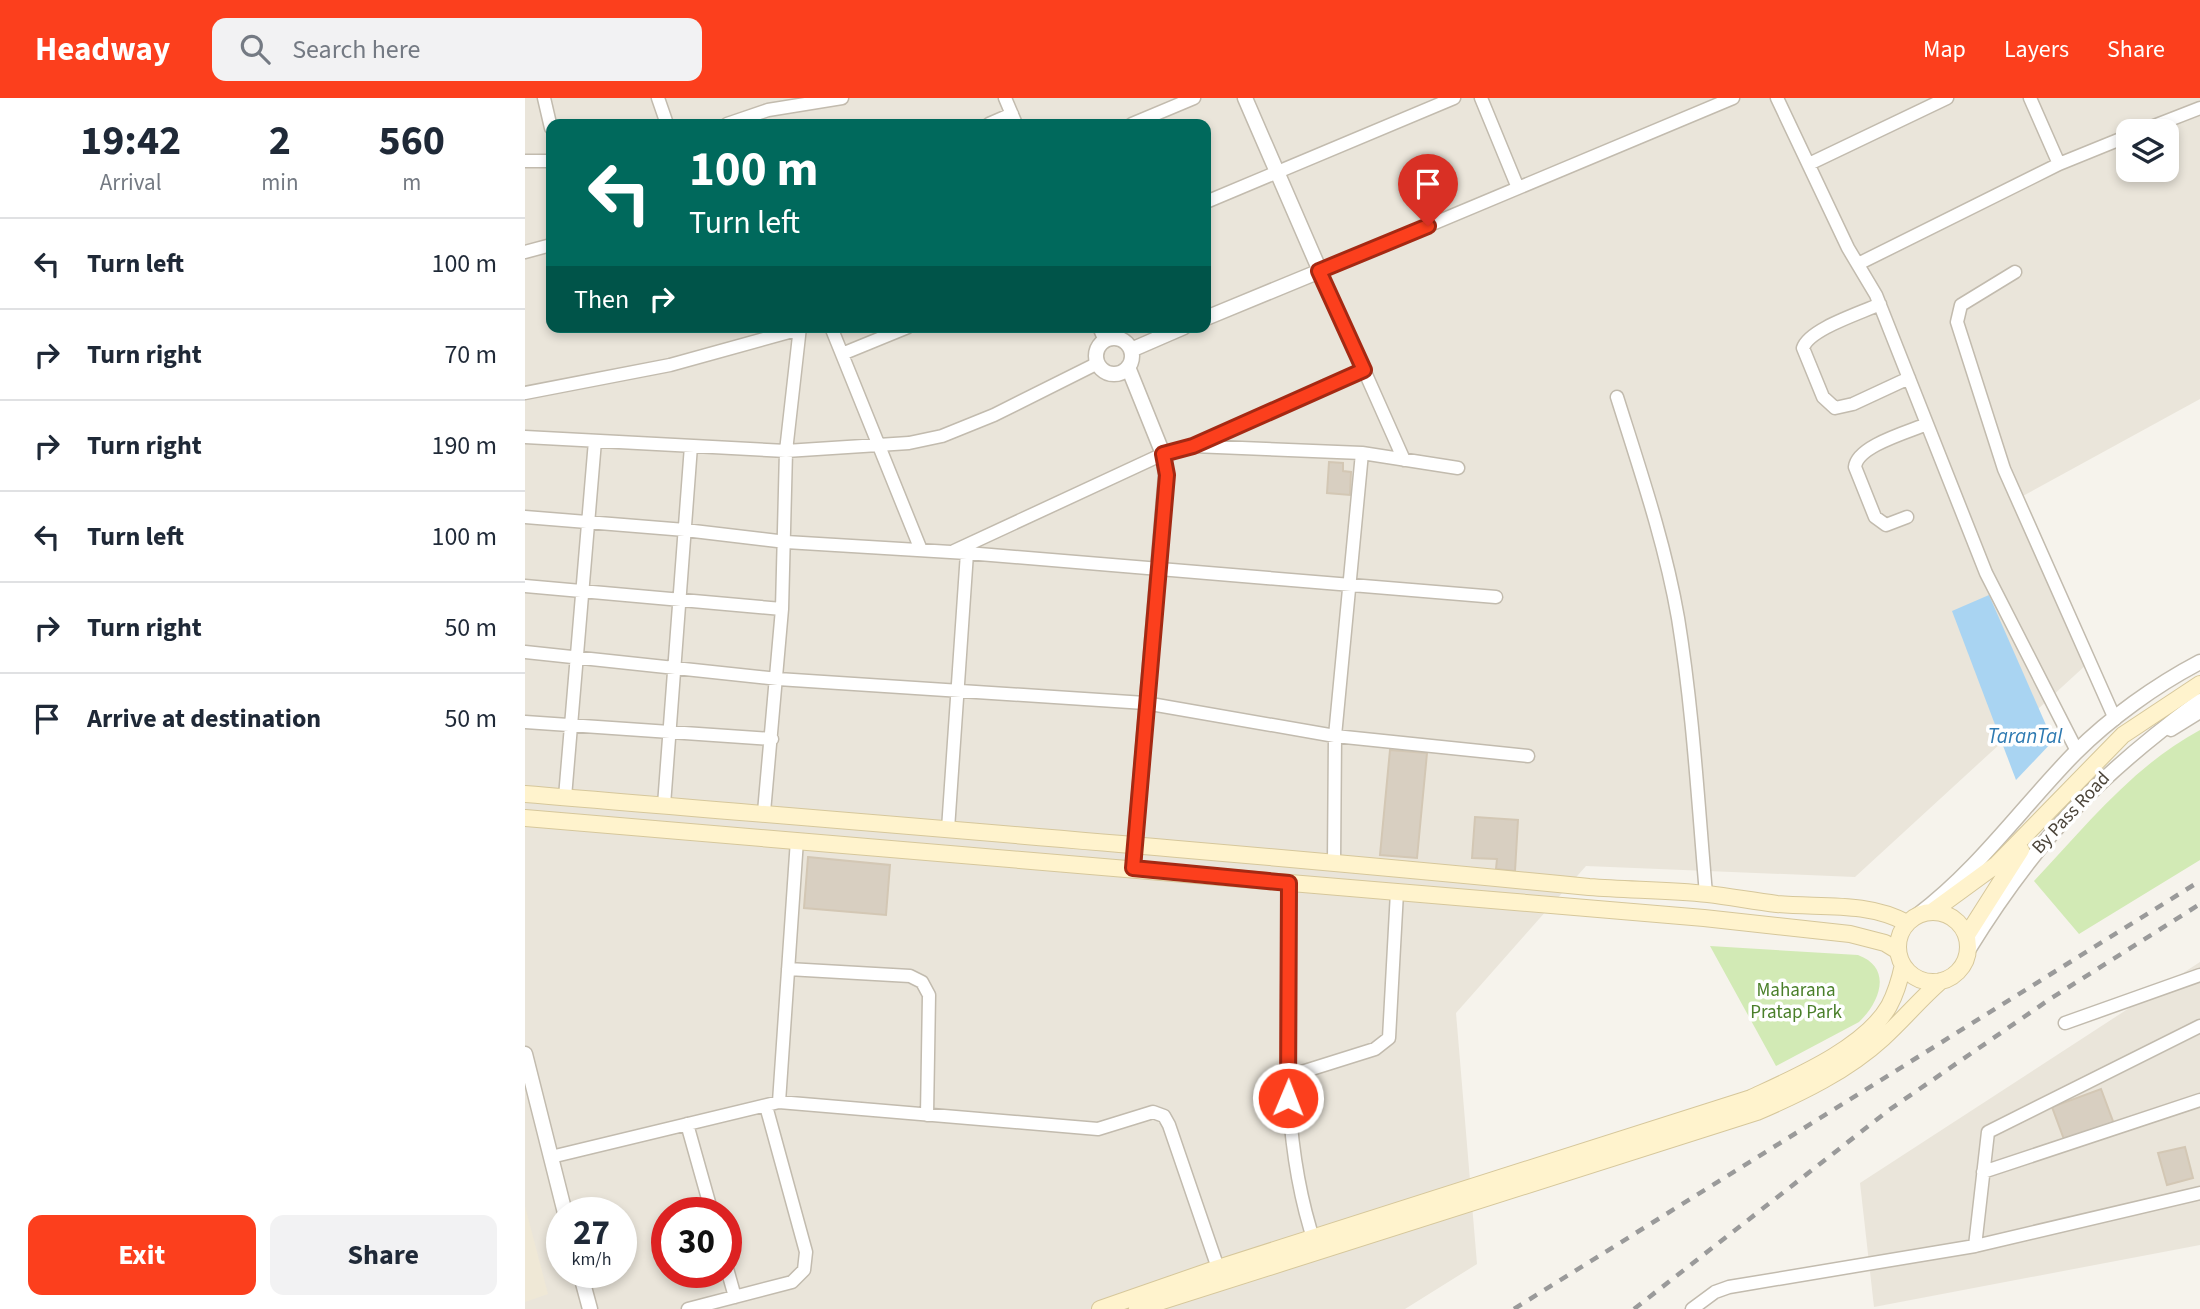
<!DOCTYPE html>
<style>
body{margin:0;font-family:"Source Sans 3",sans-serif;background:#f2f2f3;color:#1f2937;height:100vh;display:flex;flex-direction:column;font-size:26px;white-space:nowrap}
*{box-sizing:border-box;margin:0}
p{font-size:23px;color:#747a83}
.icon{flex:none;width:38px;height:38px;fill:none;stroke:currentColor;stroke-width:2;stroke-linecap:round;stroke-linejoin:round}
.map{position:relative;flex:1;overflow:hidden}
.side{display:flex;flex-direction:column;background:#fff;width:525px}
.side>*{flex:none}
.guide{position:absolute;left:21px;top:21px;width:665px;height:214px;border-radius:14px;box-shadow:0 4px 10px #0003;background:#00695c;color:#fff;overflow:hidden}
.tools{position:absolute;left:1591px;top:21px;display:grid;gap:14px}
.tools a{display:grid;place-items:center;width:63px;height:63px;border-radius:14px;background:#fff;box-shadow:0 4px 10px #0003;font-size:35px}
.speed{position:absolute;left:21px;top:1099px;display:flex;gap:14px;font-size:35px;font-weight:700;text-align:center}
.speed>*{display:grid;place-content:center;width:91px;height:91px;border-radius:50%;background:#fff;box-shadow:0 4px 10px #0003;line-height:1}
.speed small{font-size:18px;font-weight:400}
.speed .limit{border:10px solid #d22;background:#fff;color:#111}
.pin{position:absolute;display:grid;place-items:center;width:60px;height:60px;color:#fff;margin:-72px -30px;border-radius:50% 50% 50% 0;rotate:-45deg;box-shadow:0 0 7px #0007}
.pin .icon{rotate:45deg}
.me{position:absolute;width:77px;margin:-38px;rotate:1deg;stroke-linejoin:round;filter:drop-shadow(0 0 5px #0008)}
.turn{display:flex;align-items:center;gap:24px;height:147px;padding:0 28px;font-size:32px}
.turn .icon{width:91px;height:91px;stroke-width:2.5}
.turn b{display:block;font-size:49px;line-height:60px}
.then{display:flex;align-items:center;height:66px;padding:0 28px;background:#0003;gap:14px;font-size:26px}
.eta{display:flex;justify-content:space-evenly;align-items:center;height:119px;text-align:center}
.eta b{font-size:42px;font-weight:700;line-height:49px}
.cta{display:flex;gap:14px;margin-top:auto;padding:14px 28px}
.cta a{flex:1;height:80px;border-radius:14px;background:#fc3f1d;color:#fff;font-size:28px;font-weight:700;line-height:80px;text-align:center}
.cta a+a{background:#f2f2f3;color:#1f2937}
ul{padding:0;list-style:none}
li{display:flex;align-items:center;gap:21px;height:91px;padding:0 28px;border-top:2px solid #e0e1e3}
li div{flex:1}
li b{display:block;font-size:26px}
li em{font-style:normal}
header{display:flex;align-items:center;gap:42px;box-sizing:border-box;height:98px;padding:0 35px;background:#fc3f1d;color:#fff}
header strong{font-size:33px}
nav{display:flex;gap:38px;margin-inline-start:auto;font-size:24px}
.search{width:490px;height:63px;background:#f2f2f3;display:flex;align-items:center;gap:18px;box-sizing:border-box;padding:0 24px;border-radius:14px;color:#747a83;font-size:26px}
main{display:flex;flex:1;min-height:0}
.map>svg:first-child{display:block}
.residential{fill:#eae5da;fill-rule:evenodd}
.education{fill:#efe8d6}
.green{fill:#d2eab5}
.water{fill:#a9d4f2}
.building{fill:#d8cfc1;stroke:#d3c7b4;stroke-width:2}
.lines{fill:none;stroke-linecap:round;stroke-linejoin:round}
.minor-casing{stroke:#c2bbae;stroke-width:15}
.tertiary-casing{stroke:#c2bbae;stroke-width:17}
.secondary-casing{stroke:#d6c79b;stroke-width:18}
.minor{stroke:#fff;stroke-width:12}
.tertiary{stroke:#fff;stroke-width:14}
.secondary{stroke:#fff3cd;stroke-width:16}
.rail{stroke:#9a9a9a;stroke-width:4.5;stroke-dasharray:9 9;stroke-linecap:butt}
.route-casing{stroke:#a42913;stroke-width:18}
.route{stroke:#fc3f1d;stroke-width:12}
.labels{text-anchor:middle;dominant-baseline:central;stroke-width:7;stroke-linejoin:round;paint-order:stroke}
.street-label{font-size:19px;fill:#4b4439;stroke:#fff}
.park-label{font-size:19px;fill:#4a7f2a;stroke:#fff}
.water-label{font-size:21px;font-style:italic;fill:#2e7ab2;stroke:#fff}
</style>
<header>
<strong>Headway</strong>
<div class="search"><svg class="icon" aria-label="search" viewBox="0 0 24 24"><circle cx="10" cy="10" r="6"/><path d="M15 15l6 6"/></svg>Search here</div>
<nav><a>Map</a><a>Layers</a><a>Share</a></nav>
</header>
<main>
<section class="side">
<div class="eta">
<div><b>19:42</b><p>Arrival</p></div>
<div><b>2</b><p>min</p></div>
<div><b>560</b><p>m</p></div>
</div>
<ul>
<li><svg class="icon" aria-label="left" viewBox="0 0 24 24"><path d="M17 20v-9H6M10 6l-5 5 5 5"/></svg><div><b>Turn left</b></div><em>100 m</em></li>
<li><svg class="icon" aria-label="right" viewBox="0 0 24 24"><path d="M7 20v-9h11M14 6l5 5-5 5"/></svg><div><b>Turn right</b></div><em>70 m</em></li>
<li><svg class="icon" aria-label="right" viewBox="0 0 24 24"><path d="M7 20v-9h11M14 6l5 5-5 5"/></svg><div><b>Turn right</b></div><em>190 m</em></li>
<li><svg class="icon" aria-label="left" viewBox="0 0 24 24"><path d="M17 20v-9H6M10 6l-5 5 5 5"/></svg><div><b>Turn left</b></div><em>100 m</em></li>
<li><svg class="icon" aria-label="right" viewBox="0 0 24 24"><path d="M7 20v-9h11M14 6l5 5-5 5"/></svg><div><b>Turn right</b></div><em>50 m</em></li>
<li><svg class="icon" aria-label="arrive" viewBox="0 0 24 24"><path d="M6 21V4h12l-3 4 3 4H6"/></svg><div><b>Arrive at destination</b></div><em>50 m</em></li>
</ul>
<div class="cta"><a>Exit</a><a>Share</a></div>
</section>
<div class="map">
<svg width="1675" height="1211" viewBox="0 0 1675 1211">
<rect width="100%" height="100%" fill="#f6f3ec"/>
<!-- residential -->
<path class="residential" d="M0,0H1675V301L1496,399L1562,566L1330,779L1061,768L931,915L952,1166L880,1211H0ZM26,26H681V229H26ZM1603,33H1642V72H1603ZM37,1115H96V1174H37ZM142,1115H201V1174H142Z
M1675,864V1147L1349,1209L1335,1085Z"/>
<!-- education -->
<path class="education" d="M0,1108L23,1196L0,1204Z"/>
<!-- green -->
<path class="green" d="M1675,632V762L1554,836L1509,783C1561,728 1608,668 1675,632Z
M1185,848L1333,857C1368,870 1355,904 1334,924L1251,968Z"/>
<!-- water -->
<path class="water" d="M1464,497L1528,643L1491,682L1427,513Z"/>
<!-- building -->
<path class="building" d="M804,364L818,365V373L826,374L825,397L802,395Z
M865,652L902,655L892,760L855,757Z
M950,719L993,722L990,773L971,771L972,761L947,760Z
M283,759L365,767L361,817L279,810Z
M1576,991L1589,1026L1540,1044L1527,1009Z
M1660,1049L1668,1080L1642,1087L1633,1055Z"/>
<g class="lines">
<!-- minor casing -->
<g class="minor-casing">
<path id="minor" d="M19,0L26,30
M133,0L142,26
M480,0L491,26
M956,0L993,90
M1252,0L1323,150L1351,197L1461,475L1552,653
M1505,0L1534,66
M202,26L243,12L317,0
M464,26L487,16
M607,26L669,0
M1616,33L1675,10
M0,63H26
M1284,66L1422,0
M681,104L929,0
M0,154L26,147
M1333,166L1534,66L1603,38
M1490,174L1436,207L1432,224L1479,371L1590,621
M1355,206C1336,215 1284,231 1278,250L1298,299L1310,310L1328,306L1384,280
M306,229L396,452
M574,229L580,243
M317,256L383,229
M0,295L145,267L275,231
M1092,299C1115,372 1140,445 1153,520C1168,612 1173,704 1181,796
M0,339L261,353L384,345L417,338L469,317L573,265
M671,347L839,272
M879,362L795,173L1208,0
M0,419L160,432L261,444L442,455L971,499
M1382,419L1361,427L1350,419L1330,369C1332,348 1383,334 1402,326
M429,453L638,356L668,348L837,355L933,370
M0,488L257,511
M0,554L253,581L620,605L810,638L1003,658
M0,624L247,641
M1646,632L1675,614
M40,699L70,343
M139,707L166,348
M239,714L257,511L261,353L275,229
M423,731L442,455
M809,764L810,638L837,355
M764,785C764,904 751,1031 790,1146
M263,871L385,878L397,884L404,897L402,1017
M1540,925L1675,877
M764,978L850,951L864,940L872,794
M254,1004L272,742
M162,1026L187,1115
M26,1059L254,1004L573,1031L628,1014L639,1018L644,1027L693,1170
M1458,1074L1675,1002
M1450,1148L1675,1095
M201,1167L210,1199
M163,1211L267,1184L279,1172L281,1154L241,1008
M1167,1211L1190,1194L1204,1189L1450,1148L1463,1034L1675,928"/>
</g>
<!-- tertiary casing -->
<g class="tertiary-casing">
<path id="tertiary" d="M681,220L795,173L720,0
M571 258a18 18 0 1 1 36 0a18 18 0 1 1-36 0Z
M606,252L659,229
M603,269L638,356L641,377L608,770
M1393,817C1454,771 1497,709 1550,655C1585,620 1631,587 1675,564
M1443,852C1510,743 1572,678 1675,603
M0,956L40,1115
M55,1174L65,1211"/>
</g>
<!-- secondary casing -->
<g class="secondary-casing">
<path id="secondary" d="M0,696C355,726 710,754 1064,789C1104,792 1143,792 1183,796C1206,799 1229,803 1252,806C1295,810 1342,803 1382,825
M0,720L1179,820L1325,836L1360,845L1373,853
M1408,813L1471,767L1598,637L1675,586
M1373 849a35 35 0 1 1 70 0a35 35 0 1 1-70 0Z
M1442,837L1496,752
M575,1211L693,1170L1226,1000C1269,980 1340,950 1364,908C1371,895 1375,881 1378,867
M612,1211L1232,1014C1276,995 1322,973 1358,940C1378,922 1395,901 1416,883"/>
</g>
<!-- minor -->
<use href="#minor" class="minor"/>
<!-- tertiary -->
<use href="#tertiary" class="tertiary"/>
<!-- secondary -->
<use href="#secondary" class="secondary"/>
<!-- rail -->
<path class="rail" d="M989,1211L1675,783
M1109,1211L1364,1012L1525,901L1675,806"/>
</g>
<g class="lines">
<!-- route casing -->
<g class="route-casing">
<path id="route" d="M763,1000L764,785L608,770L642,377L638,356L668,348L839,272L794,173L903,128"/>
</g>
<!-- route -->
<use href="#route" class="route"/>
</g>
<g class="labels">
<!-- street labels -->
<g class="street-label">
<text transform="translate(1546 715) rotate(-47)">By Pass Road</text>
</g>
<!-- park labels -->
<g class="park-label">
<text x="1271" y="892">Maharana<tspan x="1271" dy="22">Pratap Park</tspan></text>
</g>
<!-- water labels -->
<g class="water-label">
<text x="1500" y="638">TaranTal</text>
</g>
</g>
</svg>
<div class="tools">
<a><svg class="icon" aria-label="layers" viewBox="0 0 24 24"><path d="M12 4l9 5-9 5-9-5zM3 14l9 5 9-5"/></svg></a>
</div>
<div class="speed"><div>27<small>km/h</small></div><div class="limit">30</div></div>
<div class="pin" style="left:903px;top:128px;background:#d93025"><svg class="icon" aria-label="arrive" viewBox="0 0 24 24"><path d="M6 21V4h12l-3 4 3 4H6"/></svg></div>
<svg class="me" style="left:763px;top:1000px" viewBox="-20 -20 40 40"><circle r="17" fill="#fc3f1d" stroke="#fff" stroke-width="3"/><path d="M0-11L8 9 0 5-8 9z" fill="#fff"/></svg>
<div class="guide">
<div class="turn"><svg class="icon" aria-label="left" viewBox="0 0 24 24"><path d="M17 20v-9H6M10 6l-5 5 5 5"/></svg><div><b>100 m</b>Turn left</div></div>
<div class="then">Then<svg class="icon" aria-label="right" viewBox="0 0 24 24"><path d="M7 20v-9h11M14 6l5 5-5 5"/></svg></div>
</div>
</div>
</main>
